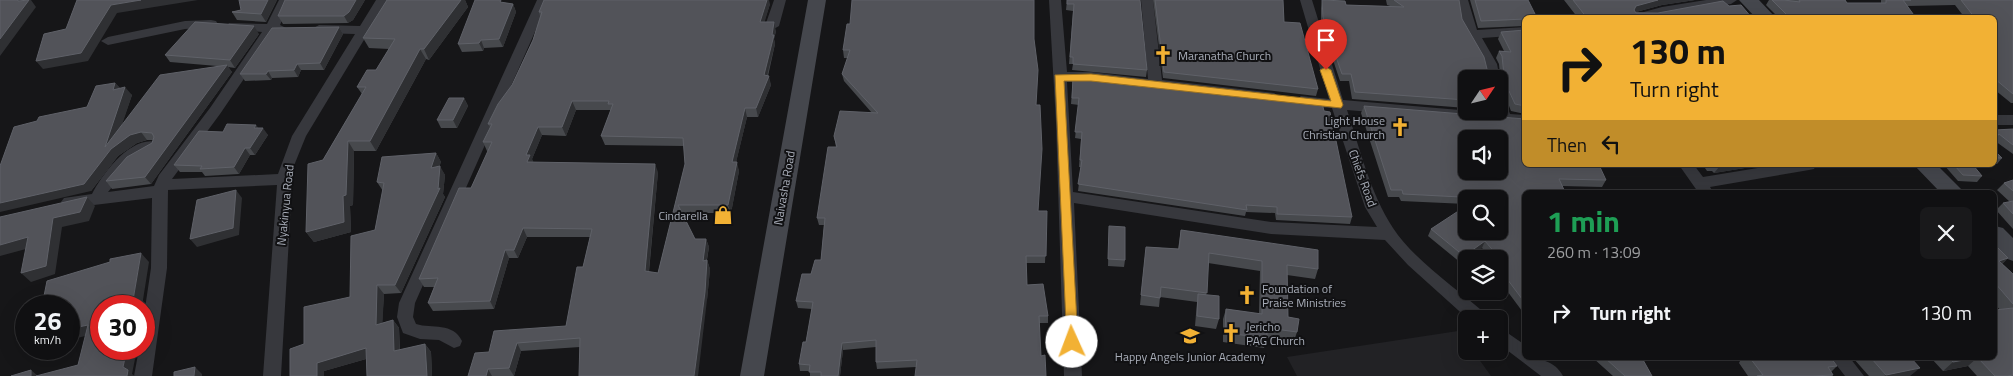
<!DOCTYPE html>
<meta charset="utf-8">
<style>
body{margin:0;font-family:"Titillium Web",sans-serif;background:#19191b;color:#f1f3f6;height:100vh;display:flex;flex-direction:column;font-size:19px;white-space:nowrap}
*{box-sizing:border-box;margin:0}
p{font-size:16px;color:#9c9d9f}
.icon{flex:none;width:28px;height:28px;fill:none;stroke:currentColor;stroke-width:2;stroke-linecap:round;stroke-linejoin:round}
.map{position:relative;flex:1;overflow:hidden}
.drawer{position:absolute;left:1522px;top:190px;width:475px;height:170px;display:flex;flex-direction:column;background:#101012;border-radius:8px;box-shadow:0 5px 20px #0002,0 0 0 1px #303032}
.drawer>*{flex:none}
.banner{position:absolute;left:1522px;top:15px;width:475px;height:152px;border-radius:8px;box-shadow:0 5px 20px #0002,0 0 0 1px #303032;background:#f2b134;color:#111;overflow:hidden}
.needle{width:32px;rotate:55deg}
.buttons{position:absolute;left:1458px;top:70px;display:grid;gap:10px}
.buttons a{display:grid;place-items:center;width:50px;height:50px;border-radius:8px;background:#101012;box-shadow:0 5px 20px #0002,0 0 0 1px #303032;font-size:25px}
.speed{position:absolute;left:15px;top:295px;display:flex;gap:10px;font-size:25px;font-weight:700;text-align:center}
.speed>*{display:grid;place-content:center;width:65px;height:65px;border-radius:50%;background:#101012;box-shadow:0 5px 20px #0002,0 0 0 1px #303032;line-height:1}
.speed small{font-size:12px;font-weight:400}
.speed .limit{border:8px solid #d22;background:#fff;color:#111}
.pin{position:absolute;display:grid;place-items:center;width:42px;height:42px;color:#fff;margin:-51px -21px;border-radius:50% 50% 50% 0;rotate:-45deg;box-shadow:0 0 5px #0007}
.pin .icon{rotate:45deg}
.me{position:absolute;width:55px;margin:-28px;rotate:358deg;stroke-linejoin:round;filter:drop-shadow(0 0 4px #0008)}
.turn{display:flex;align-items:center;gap:18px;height:105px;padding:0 25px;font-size:22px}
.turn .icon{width:65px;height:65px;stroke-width:2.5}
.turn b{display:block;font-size:35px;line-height:42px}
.then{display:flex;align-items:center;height:48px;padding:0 25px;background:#0003;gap:10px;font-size:19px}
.round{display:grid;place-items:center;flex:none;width:52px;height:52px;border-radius:8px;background:#19191b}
.overview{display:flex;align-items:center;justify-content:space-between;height:85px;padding:0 25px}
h1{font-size:30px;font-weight:700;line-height:38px;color:#1e9e55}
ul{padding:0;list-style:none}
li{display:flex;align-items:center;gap:15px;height:75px;padding:0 25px}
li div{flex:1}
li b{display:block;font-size:19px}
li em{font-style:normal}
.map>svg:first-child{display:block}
.built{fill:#222225}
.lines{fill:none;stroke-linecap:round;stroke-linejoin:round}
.minor{fill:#37383d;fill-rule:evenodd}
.secondary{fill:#45474d;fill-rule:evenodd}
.wall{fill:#47494d;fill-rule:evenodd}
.shaded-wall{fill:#2f3033}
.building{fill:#525359;stroke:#5f6168;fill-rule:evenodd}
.route{fill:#f2b134;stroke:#9d7322}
.labels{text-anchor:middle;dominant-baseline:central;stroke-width:4;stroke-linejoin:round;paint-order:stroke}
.poi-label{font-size:12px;fill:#a8adb8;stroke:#111113;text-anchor:start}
.street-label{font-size:12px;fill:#a8adb8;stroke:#111113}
</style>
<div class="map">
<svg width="2013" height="376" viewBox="0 0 2013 376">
<rect width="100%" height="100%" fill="#161618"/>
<!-- built -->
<path class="built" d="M1458,331L1466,342V351H1473L1491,376H1297L1287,357Z"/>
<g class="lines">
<!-- minor -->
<path class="minor" d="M279,0H291L280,25L288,29L286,32L275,33L220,114L172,179L278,174L292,136L355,34L319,33L312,29L319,25L360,26L376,0H388L306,136L293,168L281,376H263L277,185L168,190L167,268L152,376H134L139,349H144V315L151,268L152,198L69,208L64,206L61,202L64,198L92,194C102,174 131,135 157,142L159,146L157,150L132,163L108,192L154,186L159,175L210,108L262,32L229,29L227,26L229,23L267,24Z
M537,0H549L415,303L413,317L416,324C432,329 453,322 462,341L460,346L454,348L439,340L420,339L403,333L397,317L399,303Z
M774,0H786L779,26L772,30L765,26Z
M1049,0H1061L1067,72H1091L1148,79L1141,0H1153L1162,80L1274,93L1281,98L1274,103L1091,82H1067L1073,192L1271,222L1377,227L1365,207L1332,108L1301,106L1294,101L1301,96L1329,99L1300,0H1312L1343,100L1495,113L1499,111V97L1504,99L1510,114L1525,115V125L1347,110C1360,149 1370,193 1393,228C1414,260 1457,289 1486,314L1488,319H1468L1408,265L1385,240L1271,234L1074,203L1082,376H1064L1056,123Z
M1456,0H1468L1477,30L1525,27V35L1482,38L1497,64L1500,79L1499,81V79H1486L1483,64L1461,25Z
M1706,0H1737L1731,4L1654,18H1632L1633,15L1662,7Z
M211,20L216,21L218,24L216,27L185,29L108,45L101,41L108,37L185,21Z
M1995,115H2013V125H1995Z
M1679,165H1694L1703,177L1776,165H1816L1814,169L1809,170L1710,187L1713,192H1698Z
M1499,327L1525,345V358C1540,358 1555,361 1563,376H1541L1499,344Z
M1831,358H1850L1864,376H1845Z"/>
<!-- secondary -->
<path class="secondary" d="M808,0H826L764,376H740Z
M1739,0H1759L1776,18H1756Z
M1914,165H1937L1964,192H1940Z
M1995,226L2003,228L2013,238V261L2005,258L1995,248Z"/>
</g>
<!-- wall -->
<path class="wall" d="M277,0L266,22L237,20L232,12L241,10Z
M365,0L353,20L348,23L283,24L278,16Z
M387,0H465L468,7L429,60L426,59L376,151H354L353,205L350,206L351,232L314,242L306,232L323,160L362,94L357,87L376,70L389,49L369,48L363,38Z
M1067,0H1140L1147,70L1146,77L1072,70L1073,64H1069L1073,11L1066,10Z
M1153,0H1283L1284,22L1318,89L1316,96L1163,78Z
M1322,0L1346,5L1390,6L1387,5L1386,0H1459L1462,19L1488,73L1500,74L1499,64L1496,58L1499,51H1504L1498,39L1501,32L1525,30V114L1511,111L1506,98L1500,96V102L1499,106V79H1466V108L1352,99L1349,81H1340L1321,24V8Z
M1470,0H1528L1525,18V26L1478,28Z
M1564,0H1695L1662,5L1636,12L1658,13L1729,6L1752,18H1578Z
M1769,0H1845L1847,3H1881V0H2013V103H2011L1995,90V18H1965L1955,5L1907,6L1916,18H1779L1766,5Z
M503,3L513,4L516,12L503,47L484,48L483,51L462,52L458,44Z
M770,4L764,22L776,31L774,39L775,44L768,76L771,85L758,117H747L736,162L739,171L731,213H682L695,239H706L709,247L707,260L710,269L707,300L580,347L521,351L514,376H468L489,352L566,326L583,267L590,237H527L518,258H509L494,309L433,311L428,303L434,287H424L419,279L471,188L489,151H487L483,142L490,127L488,124L512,85L533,40L540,16L539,12ZM576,110H611L601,136L605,145L684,146L685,164L658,273L649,272L658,172L533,162L532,159L542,135L566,136Z
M339,27L343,34L324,70H301L298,77L272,78L271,80L245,81L240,74Z
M259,34L235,68L228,67L232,72L151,184L112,189L106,181L152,143L153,140H147L137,143L118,156L91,191L87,107L115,83L120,88L132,95L121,126L217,66L170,62L165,55Z
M1034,39L1038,211H1047L1045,263H1026L1027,285L1048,316V323H1039L916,367L877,369L876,362V347L843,350L840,376H810V371H800L799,364L806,342L812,309L798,308L796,301L811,274L821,260L824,225H819L817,218L836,147L834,136L872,113L844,81L842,74L848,58H844L843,50Z
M1073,77L1352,217L1350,224L1276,220L1275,213L1246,212L1245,216L1078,191L1081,167H1079L1081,139L1075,138L1079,105L1071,104Z
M464,98L468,106L457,128H441L437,120Z
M1364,106L1606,180L1602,187L1562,186L1525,192V315L1499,280V259H1491L1482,248L1461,263L1428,236L1431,229L1499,199H1466V204L1401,201L1399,197H1388L1361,113Z
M258,128L268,135L255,155H250L239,174L205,176L202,172H180L174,165L223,132Z
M2013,129V154L1995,141V130Z
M1995,151L2002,158L1997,164H1995Z
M436,153L441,162L439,166L445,175L443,194L445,197L401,293L384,294L382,323L393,320L399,328L400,350L425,344L431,352L432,376H367L366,359L324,371V376H290L304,344L350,297L375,230L383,191L377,182Z
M1703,165H1758L1757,166L1714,173L1712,171H1707Z
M1944,165H1977H1973L1982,176L1977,182L1958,181Z
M2013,180V229L1996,210L2003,203L2010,202L1997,190L2004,183Z
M1109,226L1125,260L1124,267L1108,266Z
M1181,230L1318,269L1315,279L1287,275L1288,317L1297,332L1294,341L1267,338L1264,348L1223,342V319L1226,309L1259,314L1260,271L1208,263L1206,295L1219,319L1216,329L1195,326L1197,302L1160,297L1159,307L1140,305L1146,247L1178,249Z
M1995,245L2008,258L2002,264L2013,274V376H1977L1968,366L1943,371L1931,358H1995L2000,310L1995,304Z
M1593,358H1642L1652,376H1613Z
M1737,358H1831L1837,366L1831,372L1833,375L1832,376H1748L1739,363L1740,361Z
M1853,358H1911L1910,376H1869Z"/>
<!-- shaded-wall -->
<path class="shaded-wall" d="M18,0H31L36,7L0,56V39Z
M141,0H198L117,13L88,61L43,69L36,61L111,5Z
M268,0H277L266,22L261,14Z
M356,0H365L353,20L348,23L344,16Z
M461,0H465L468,7L429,60L424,49Z
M767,0H769L770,4L762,31L760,22Z
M1658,0H1695L1662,5L1632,13L1636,6Z
M513,4L516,12L503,47L499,39Z
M774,22L776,31L774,39L775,44L765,84L764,75Z
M254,26L259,34L235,68L230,60Z
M339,27L343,34L324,70L320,63Z
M481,40L484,48L483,51L479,43Z
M420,49L426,59L376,151L370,141Z
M297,64L301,70L298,77L294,70Z
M227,65L232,72L151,184L145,177Z
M268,71L272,78L271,80L266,74Z
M769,76L771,85L758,117L756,108Z
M115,83L122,91L113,90Z
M125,87L132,95L115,146L130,135L141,132L147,140L137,143L118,156L91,191L0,212V203L105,147Z
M464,98L468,106L457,128L453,120Z
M572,101L576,110L566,136L562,127Z
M745,108L747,117L734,171L732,162Z
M256,125L261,131L263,128L268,135L255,155L250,148L254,128Z
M538,127L542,135L532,159L534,163L527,162L526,155Z
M348,141L354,151L353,205L350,206L351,232L314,242L306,232L343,196Z
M245,148L250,155L239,174L234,167Z
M436,153L441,162L436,177L431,168Z
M737,162L739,171L731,213L728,205Z
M655,164L658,172L648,279L645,271Z
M1723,165H1758L1757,166L1714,173L1720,166Z
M440,166L445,175L443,194L445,197L401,293L395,285L438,189Z
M236,190L242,198L239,235L197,247L190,239Z
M87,197L95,206L89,221L62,227L55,274L31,282L21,273L53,218Z
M523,228L527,237L518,258L514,250Z
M28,237L37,246L0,256V245Z
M706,239L709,247L705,269L703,261Z
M1485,241L1482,248L1461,263L1464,256Z
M505,250L509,258L494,309L490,301Z
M141,253L149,262L142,306H132Z
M2008,258L1998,267L1999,261Z
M707,260L710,269L707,300L698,376H694Z
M377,285L384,294L382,333L376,325Z
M393,320L399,328L400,360L394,351Z
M88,325L97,333L69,340V329Z
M517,343L521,351L514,376L509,368Z
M842,343L843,350L840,376H838Z
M425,344L431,352L432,376H427Z
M366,348L373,357L324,371V376H317V363Z
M127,349H137L132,374L135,376H127L123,367Z
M1975,358H1977L1968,366L1943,371L1953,362Z
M195,367L202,374V376H194Z
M1920,368L1910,376H1884L1886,375Z
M488,369L492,376H486Z
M31,370L38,376H31Z"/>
<!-- building -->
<path class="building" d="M0,0H18V1L29,0L0,39Z
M77,0H141L111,5L81,53L36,61L44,34L66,29Z
M239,0H268L261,14L232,12L241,10Z
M285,0H356L349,12L344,16H278Z
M387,0H461L424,49H420L370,141H348L346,195L343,196L344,222L306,232L308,164L323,160L366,87H357L367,70H376L395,39L363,38Z
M475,0H501L500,2L513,4L499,39L481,40L479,43L458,44Z
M544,0H767L760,22H774L772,35H774L764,75L769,76L756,108H745L732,162H737L728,205H678L695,239H706L703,261L707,260L705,292L694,376H579L580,338L517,343L509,368L488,369L486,376H468L475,353L489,352L494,331L566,326L577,267H583L592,229L523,228L514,250H505L490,301L428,303L438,278L419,279L459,188H471L492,142H483L492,124H488L498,104L512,85L533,40L542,12H539ZM572,101H609L608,104H613L601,136L683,138L685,164L658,273L645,271L655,164L527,162L530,155H526L538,127H562Z
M852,0H1034V39L1038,70L1036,105H1040L1042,149L1038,211H1047L1046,256H1026L1027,285L1043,284L1048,316H1039L1041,356L1045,355L1046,376H915L917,360L876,362V340L842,343L838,376H821V372H809L810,365L799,364L803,342H806L813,302L796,301L802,274H811L815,260H821L825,218H817L828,147H837L834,136L840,111L878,113L842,74L850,50H843L847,24H850Z
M1067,0H1140L1147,70L1073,64V57H1070L1074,4H1067Z
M1155,0H1283L1284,22L1300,23L1318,89L1164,72Z
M1322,0L1345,1L1346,5L1404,7L1394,0H1459L1462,19L1484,57L1488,73L1504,75L1502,56L1499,51L1511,52L1501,32L1525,30V106L1515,104L1509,91L1503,88L1500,90V102L1499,103V79H1466V100L1355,92L1351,74H1342L1335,54L1323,17Z
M1475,0H1528L1537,18H1525V19L1481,21Z
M1573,0H1658L1636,6L1634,10L1636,13H1658L1723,1L1729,6L1741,5L1752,18H1587Z
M1772,0H1784L1800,2L1799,0H1845L1847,3H1886V0H1911H1903L1916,18H1796L1793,16L1787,15Z
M1961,0H2013V94L1995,79V18H1975Z
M195,22L254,26L230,60L165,55Z
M339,27L320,63L297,64L294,70L268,71L266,74H240L272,28Z
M227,65L145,177L106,181L127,157L152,143L154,137L152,133L141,132L130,135L111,149L84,184L0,203V166L14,127L37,121L39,117L87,107L96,86L115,83L113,90L125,87L105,147L160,75Z
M1073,77H1091L1322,103L1324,111L1330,112L1352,217L1277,214V207L1246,205L1247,210L1078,184L1082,160H1080L1082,132H1075L1079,98H1072Z
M449,98H464L453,120H437Z
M1364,106L1525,119V165H1599L1606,180L1559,179L1565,192H1525V303L1499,268L1506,266L1485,241L1464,256L1431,229L1466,206V231H1499V199H1478L1480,198L1403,194L1402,190H1391ZM1466,139H1499V171H1466Z
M227,124L256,125L254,128H263L250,148H245L234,167L200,169L202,166L174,165L199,131L223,132Z
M2013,129V145L1999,134L1995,139V130Z
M1995,151L2002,158H1995Z
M436,153L431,168L440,166L438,189L440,188L395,285H377L376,325L393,320L394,351L425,344L427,376H367L366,348L317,363V376H290V349L304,344V307L350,297L351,236L375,230L384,183L377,182L382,157Z
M1954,165H1973L1982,176L1963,175Z
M2013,180V191L2004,183Z
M236,190L233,228L190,239L197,200Z
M87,197L80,212L53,218L46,266L21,273L28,237L0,245V217Z
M2013,201V214L2003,203Z
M1109,226L1125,227V260L1108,259Z
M1181,230L1318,250V269L1287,265L1288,317L1299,319L1297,332L1267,328V338L1225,333L1226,309L1262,314V261L1209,253L1207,293L1161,287L1160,298L1141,295L1146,247L1179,249Z
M1995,245L2008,258L1999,261L2013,274V304L1995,283Z
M141,253L132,306H101V349H127L123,367L128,370L127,376H36L78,365L88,325L69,329V306H42L47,281L110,262V259Z
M1198,294L1219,296V319L1197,316Z
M2013,308V375L2007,376H1995L1978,358H1995V310Z
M1605,358H1642L1652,376H1625Z
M1750,358H1831L1837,366L1828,367L1833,375L1812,376H1757L1763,375Z
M1871,358H1911L1920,368L1886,375Z
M1949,358H1975L1953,362Z
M195,367L194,376H174V372Z
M31,370V376H11Z"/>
<!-- route -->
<path class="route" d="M1326,67L1331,70L1343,105L1341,108L1091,81H1064L1078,342L1076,346H1067L1055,75L1091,74L1331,101L1320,70Z"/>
<!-- icons -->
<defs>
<g id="church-bare" transform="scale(1.5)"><path d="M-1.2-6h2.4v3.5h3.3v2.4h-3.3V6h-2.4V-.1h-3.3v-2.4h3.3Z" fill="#f2b134" stroke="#111113" stroke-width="2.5" paint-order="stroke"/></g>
<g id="shop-bare" transform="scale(1.5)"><path d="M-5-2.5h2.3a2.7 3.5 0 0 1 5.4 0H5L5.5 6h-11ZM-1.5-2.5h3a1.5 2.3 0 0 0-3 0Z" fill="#f2b134" stroke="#111113" stroke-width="2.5" paint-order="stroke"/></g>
<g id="school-bare" transform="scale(1.5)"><path d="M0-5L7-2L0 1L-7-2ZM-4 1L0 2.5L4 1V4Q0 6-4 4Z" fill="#f2b134" stroke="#111113" stroke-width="2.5" paint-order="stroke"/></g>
</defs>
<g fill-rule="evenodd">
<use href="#church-bare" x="1163" y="55"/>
<use href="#church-bare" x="1400" y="127"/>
<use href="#shop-bare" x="723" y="215"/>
<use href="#church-bare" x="1247" y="295"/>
<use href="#church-bare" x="1231" y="333"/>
<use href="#school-bare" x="1190" y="336"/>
</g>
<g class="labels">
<!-- poi labels -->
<g class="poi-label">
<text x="1178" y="55">Maranatha Church</text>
<text x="1385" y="120" text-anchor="end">Light House<tspan x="1385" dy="14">Christian Church</tspan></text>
<text x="708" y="215" text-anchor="end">Cindarella</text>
<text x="1262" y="288">Foundation of<tspan x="1262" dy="14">Praise Ministries</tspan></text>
<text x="1246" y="326">Jericho<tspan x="1246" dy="14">PAG Church</tspan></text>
<text x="1190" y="356" text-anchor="middle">Happy Angels Junior Academy</text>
</g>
<!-- street labels -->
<g class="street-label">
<text transform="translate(1363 178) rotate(70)">Chiefs Road</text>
<text transform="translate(784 188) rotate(-80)">Naivasha Road</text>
<text transform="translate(285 205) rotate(-84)">Nyakinyua Road</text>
</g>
</g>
</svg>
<div class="buttons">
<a><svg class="needle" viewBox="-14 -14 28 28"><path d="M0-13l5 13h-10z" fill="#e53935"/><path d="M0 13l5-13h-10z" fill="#9c9d9f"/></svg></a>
<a><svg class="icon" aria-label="sound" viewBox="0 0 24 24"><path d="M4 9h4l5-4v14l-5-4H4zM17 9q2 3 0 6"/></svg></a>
<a><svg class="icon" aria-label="search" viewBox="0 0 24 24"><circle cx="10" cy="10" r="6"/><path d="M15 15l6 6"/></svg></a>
<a><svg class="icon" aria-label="layers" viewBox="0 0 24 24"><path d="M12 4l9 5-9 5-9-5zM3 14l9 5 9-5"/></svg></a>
<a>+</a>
</div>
<div class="speed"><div>26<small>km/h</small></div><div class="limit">30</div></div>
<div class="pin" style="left:1326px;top:70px;background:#d93025"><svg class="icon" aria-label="arrive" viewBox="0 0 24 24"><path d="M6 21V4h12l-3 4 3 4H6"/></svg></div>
<svg class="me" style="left:1072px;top:342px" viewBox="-20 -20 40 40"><circle r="19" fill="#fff"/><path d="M0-13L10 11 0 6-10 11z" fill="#f2b134"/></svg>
<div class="banner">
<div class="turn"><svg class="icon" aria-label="right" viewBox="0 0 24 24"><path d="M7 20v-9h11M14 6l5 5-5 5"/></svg><div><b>130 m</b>Turn right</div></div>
<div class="then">Then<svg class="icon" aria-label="left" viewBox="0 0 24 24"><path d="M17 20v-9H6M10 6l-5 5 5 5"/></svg></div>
</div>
<section class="drawer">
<div class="overview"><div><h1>1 min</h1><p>260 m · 13:09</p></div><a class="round"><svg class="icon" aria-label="close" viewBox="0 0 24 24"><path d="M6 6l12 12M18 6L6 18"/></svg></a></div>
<ul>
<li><svg class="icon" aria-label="right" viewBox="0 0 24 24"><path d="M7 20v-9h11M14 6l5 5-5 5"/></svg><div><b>Turn right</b></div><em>130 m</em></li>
</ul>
</section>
</div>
